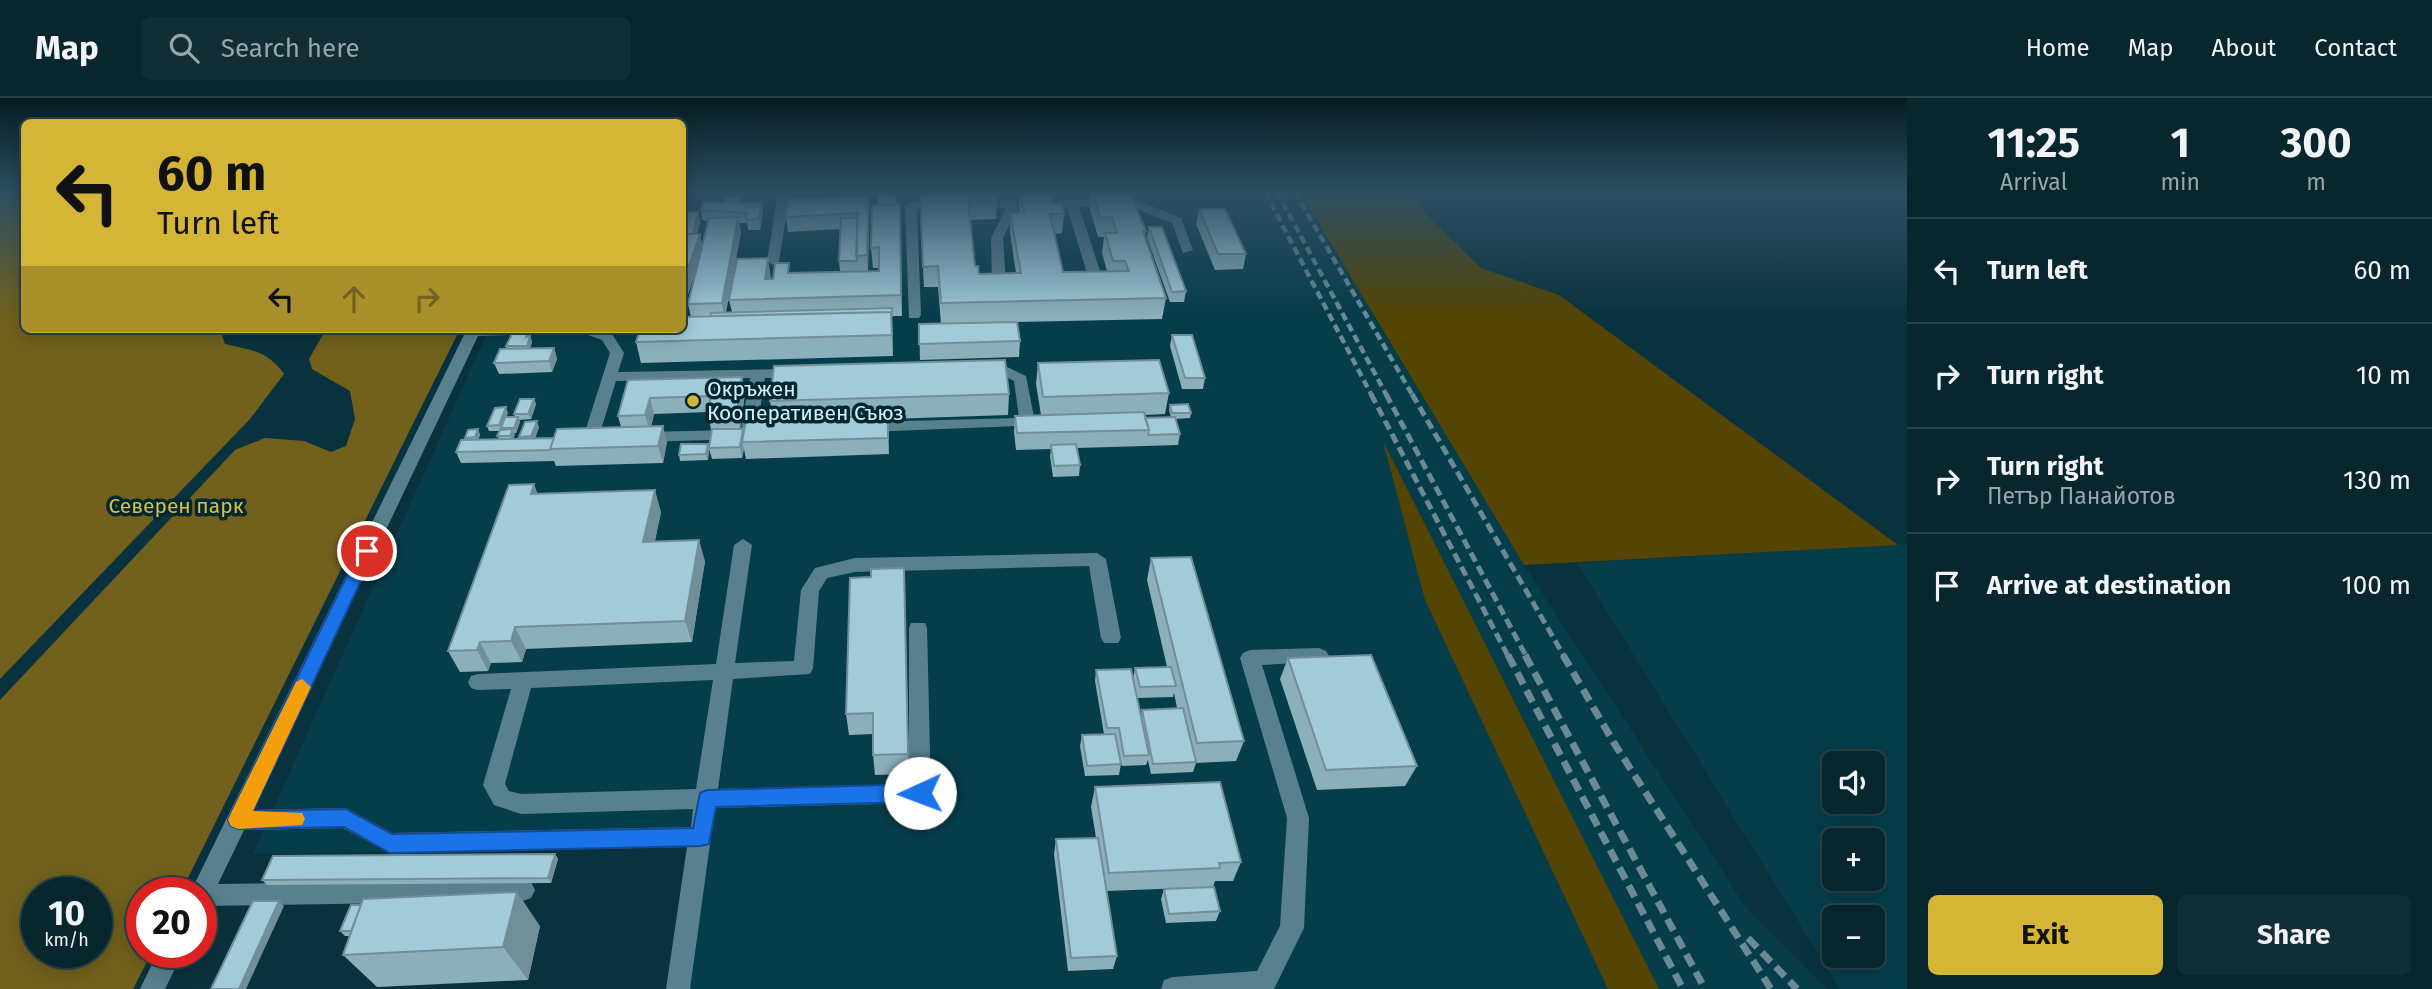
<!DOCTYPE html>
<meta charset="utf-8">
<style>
body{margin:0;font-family:"Fira Sans",sans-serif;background:#112e36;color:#f1f3f6;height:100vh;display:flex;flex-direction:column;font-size:26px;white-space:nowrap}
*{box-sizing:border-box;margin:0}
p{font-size:23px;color:#98a5aa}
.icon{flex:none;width:38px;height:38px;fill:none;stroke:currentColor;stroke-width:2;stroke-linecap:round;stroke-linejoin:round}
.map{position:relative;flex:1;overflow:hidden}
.side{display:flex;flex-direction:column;background:#08262e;width:525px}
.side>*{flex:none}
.top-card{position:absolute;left:21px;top:21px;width:665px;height:214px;border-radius:10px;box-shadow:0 4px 18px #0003,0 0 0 2px #29434a;background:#d4b535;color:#111;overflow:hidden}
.controls{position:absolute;left:1822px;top:653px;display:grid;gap:14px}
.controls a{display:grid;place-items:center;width:63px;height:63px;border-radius:10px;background:#08262e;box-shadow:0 4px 18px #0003,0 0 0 2px #29434a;font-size:35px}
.speed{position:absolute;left:21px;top:779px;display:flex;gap:14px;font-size:35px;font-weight:700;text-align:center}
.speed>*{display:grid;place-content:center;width:91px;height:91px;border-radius:50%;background:#08262e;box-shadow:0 4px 18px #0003,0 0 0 2px #29434a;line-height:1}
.speed small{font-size:18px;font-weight:400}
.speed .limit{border:10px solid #d22;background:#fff;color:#111}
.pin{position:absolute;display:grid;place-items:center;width:60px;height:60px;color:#fff;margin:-30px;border:4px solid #fff;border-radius:50%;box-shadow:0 2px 7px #0007}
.me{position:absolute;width:77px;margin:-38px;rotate:268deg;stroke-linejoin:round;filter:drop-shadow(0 0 5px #0008)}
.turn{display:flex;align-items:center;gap:24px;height:147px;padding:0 21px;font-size:32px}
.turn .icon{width:91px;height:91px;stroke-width:2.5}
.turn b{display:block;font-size:49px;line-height:60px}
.lanes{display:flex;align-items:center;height:66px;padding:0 21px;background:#0003;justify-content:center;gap:35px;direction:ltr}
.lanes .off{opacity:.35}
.eta{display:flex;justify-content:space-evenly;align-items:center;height:119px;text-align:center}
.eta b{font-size:42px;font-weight:700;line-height:49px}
.primary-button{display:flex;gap:14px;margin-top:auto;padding:14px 21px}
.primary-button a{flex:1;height:80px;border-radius:10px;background:#d4b535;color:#111;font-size:28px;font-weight:700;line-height:80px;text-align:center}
.primary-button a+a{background:#112e36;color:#f1f3f6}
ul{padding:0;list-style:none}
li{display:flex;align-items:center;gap:21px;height:105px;padding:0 21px;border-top:2px solid #29434a}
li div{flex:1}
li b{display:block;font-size:26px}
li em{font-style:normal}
header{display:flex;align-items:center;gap:42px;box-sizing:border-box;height:98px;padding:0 35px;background:#08262e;border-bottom:2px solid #29434a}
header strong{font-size:33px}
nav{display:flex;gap:38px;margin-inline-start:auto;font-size:24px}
.search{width:490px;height:63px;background:#112e36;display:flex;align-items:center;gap:18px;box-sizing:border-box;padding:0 24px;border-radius:10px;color:#98a5aa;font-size:26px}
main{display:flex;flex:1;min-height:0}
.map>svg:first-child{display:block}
.built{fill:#063d4b;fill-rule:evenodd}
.green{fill:#544504}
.forest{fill:#71611d;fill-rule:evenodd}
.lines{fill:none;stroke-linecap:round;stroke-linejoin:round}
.minor{fill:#59808e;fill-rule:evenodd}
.rail-far2{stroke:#6b8a93;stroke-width:4.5;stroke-dasharray:8 4.5;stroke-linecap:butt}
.rail-far1{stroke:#6b8a93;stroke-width:5;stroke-dasharray:10 5;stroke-linecap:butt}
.rail{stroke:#6b8a93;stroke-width:7;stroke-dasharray:13 7;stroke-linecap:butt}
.wall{fill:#8bafbb;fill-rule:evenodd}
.shaded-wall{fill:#718e99}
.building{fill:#a2cbda;stroke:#718e99;stroke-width:2}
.route{fill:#1a73e8;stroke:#114b97;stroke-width:2}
.slow{fill:#f59e0b}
.poi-dot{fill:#d4b535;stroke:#002833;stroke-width:2.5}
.labels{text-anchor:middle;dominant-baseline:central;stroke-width:7;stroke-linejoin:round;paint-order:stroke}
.poi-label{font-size:21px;fill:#d9eef5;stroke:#002833;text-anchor:start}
.park-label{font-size:21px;fill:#dcbe46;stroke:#002833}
</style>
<header>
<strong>Map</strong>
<div class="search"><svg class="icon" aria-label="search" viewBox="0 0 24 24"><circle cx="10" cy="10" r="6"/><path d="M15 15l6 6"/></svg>Search here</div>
<nav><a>Home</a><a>Map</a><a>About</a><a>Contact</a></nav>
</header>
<main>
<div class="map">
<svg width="1907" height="891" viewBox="0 0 1907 891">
<rect width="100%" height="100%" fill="#0a323e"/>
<!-- built -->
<path class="built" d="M683,94H1300L1524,467L1747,811L1827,891H1659L1385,347L1425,502L1608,891H678L700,748L253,756L489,231H682Z
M1907,446V891H1840L1577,465ZM1834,665H1872V704H1834ZM1834,742H1872V780H1834ZM1834,819H1872V858H1834Z"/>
<!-- green -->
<path class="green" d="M1300,94H1412L1425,115L1481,170L1559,197L1898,447L1524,467Z
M1383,343L1659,891H1608L1425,502Z"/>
<!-- forest -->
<path class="forest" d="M0,94H24V231H229L222,238L225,246C251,252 268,253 284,276L250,321L0,581Z
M326,231H460L181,794H142V854H152L133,891H0V602L235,352L265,340L304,343L331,354L346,348L355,321L350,293L312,271L309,261ZM37,794H96V854H37Z"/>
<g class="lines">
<!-- minor -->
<path class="minor" d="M778,94H790L779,163L773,167L767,163Z
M1134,101L1181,120L1193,152L1183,155L1172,125L1128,108L1079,109L1103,182L1096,186L1089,182L1067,109L1031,110L1025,106L1031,102Z
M1014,102L1020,106L1003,140L1006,186L999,190L992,186L991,140L1006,110L972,111L966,107L972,103Z
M941,103L945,104V110L917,111L921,217L919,220H909L905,108L911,104Z
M467,231H598L612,236L624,255L618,274L795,271L802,275L795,279L765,280L757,331L749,336L741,331L750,280L616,283L600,335L610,340L608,344L591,345L583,340L610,255L602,242L583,235L478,238L253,712L346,710L392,735L691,729L693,711L521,716L494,707L483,687L511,591L478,592L471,590L468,584L471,578L478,576L716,566L734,447L743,441L752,447L735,565L794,563L801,492L815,470L855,460L1097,455L1106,461L1121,540L1118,545H1104L1101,540L1089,468L855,474L827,480L819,493L813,570L810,576L733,581L718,691L909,686V530L911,525H925L927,530L931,695L928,702L920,705L715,710L690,891H666L687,749L390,755L343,730L244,732L218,786L523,781L531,784L535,792L531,800L523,803L201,808V794H190L193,789ZM713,582L696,691L521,696L509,693L505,686L531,590Z
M1001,266L1026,278L1034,319L1043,321L1046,324L1043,327L867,334L859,329L867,324L1019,320L1014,283L998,275H984L977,271L984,267Z
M735,332L743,337L741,341L644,344L636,339L644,334Z
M1319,550L1326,553L1329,558L1326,563L1262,567L1309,720L1304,830L1300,838L1274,891H1161L1164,882L1173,879L1257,873L1280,828L1287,720L1240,560L1243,555L1250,552Z
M158,854H183L165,891H140Z"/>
<!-- rail-far2 -->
<path class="rail-far2" d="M1265,94L1372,298
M1277,94L1387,298
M1295,94L1413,298"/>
<!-- rail-far1 -->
<path class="rail-far1" d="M1371,296L1508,558
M1386,296L1526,558
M1412,296L1564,558"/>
<!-- rail -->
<path class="rail" d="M1508,557L1683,891
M1525,557L1705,891
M1563,557L1614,645L1771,891
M1748,840L1797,891"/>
</g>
<!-- wall -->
<path class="wall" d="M919,94L997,102L996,121L970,122L975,168L979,176L1016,175L1010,135V115H1019V94H1052V106L1064,116L1062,135L1054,136L1063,174L1107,173L1102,155L1104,139H1098L1089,108L1091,94H1130L1146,133L1145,139L1166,200L1162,221L1017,224L1020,243L1019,259L920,262L919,226H941L938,189H924Z
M743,105L763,114L760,132H748L747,125H739L741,134L726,214H732L729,202L771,181L790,175L879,173V170H873L871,150L896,107L900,106L902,218H892L893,258L641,265L636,244L691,219L688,206L697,169L682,214V114H698L700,124L697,136H700L702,148L708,123L702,122L701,112Z
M1199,111L1246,156L1243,171L1215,172L1196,126Z
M869,114L868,173H840L839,163L840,131L788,134L786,119Z
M1149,129L1186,193L1184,204H1170L1147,140Z
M530,237L532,244L530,251L554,250L557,261L552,274L499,276L494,265L507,251L506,248Z
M1172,237L1205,280L1203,291H1182L1170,248Z
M1038,265L1169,295L1165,316L1145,317V320L1171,319L1169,312L1170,307L1191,315L1190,320L1175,321L1180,336L1178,347L1077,350L1080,367L1079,378L1053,379L1050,358L1051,351L1016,352L1014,334L1015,318L1041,317L1036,286Z
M628,282L745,295L740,331L744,335L773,321L770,303L1009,296L1008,317L888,321L889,356L746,361L744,351L742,360L712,361L709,351L708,362L680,363L679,357L708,346L709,350L712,332H711L708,314L654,316L651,328L667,344L663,365L556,368L554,363L461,365L456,354L466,342L465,340L478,331L480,337L478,342L499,341L497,338L500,333H489L487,328L508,315L506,319H515L514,316L534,301L536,306L531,321L519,322L520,324L516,335H514V341H520L519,339L539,329L535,340H554L621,329L618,318Z
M534,386L537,396L661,414L655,443L705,463L692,544L526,551L522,564L491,565L488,573L460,574L448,553Z
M1151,460L1244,643L1236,663L1196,665L1193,674L1151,676L1148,662L1146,667L1122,668L1116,640L1121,666L1119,677L1085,678L1080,648L1082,637L1104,636L1095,583L1096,572L1133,581L1135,570L1167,569L1147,482ZM1174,595L1177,610L1142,612L1141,618L1137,600L1173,599Z
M904,470L909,676L875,677L873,657V636L849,637L846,616L871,479Z
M1288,560L1417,668L1405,688L1317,692L1280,581Z
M1095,689L1241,764L1233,783H1215L1213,789L1106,793L1117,858L1113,871L1068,873L1054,756L1056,741L1096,740L1091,709Z
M555,756L558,761L551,785L267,787L262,782Z
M1164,791L1220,813L1216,823L1166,825L1161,801Z
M540,828L528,882L377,889L343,857L350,838H345L340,833Z"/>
<!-- shaded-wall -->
<path class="shaded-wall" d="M869,99V114L868,173L867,157Z
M762,104L763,114L760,132L759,121Z
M698,114L700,124L694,149L692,138Z
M738,119L741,134L724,221L722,205Z
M700,136L703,151L682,214V188Z
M768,160L771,180L768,202L765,181Z
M530,238L532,244L529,253L527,248Z
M554,250L557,261L552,274L549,263Z
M742,279L745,295L740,331L737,315Z
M650,300L654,316L650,334L645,317Z
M534,301L536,306L531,321L528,316Z
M506,309L508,315L501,333L499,327Z
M518,319L520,324L516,335L514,330Z
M537,323L539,329L534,344L531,338Z
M663,328L667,344L663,365L658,348Z
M478,331L480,337L477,345L475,339Z
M513,331L515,337L513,343L510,338Z
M743,331L745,342L742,344L744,351L742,360L740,349Z
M708,346L709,351L708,362L706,356Z
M534,386L542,408L531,396Z
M655,392L661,414L650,465L643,444Z
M699,442L705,463L692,544L685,523Z
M904,470L905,492L909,676L908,656Z
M515,529L526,551L522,564L511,543Z
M480,544L491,565L488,573L477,552Z
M555,756L558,761L551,785L548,780Z
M517,794L540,828L528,882L503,849Z
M279,803L284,808L246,891H239Z"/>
<!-- building -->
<path class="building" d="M878,94H895L896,107H878Z
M920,94H996L997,102H968L975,168H978L979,176L1021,175L1010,115L1024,114L1020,94H1052V106H1062L1064,116H1050L1063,174L1129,173L1125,163H1113L1105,135H1117L1112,119L1100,120L1093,94H1130L1146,133H1143L1166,200L941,205L938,168L923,169Z
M742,98L740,105L762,104L759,121L746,122L747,115L701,112L703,104H724L725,99Z
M869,99L867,157L856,158L858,115L786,119L788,101Z
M900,106L901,197L729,202L737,161L768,160L765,181H773L775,165H789L788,175L879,173V149L871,150L872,107Z
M1199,111H1225L1246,156H1218Z
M682,114H698L693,136H682Z
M738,119L722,205L688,206L709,120Z
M841,120H857V163H839Z
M1149,129H1162L1186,193L1172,194Z
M682,136H700L682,188Z
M892,210V219L891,214L710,218L711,215Z
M891,214L892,237L636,244L640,231H682V219Z
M1017,224L1020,243L919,246V226Z
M514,232H529L526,239L530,238L527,248H506Z
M1172,237H1192L1205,280H1185Z
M554,250L549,263L494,265L500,251Z
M1005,262L1009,296L770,303L774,268Z
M1159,262L1169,295L1043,299L1038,265Z
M742,279L737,315L708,316L711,298L650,300L645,317L618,318L628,282Z
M520,301H534L528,316H514Z
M1188,306L1191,315H1172L1170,307Z
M506,309L499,327L487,328L495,310Z
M1144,314L1149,332L1017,335L1015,318Z
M888,318V340L742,344L746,322Z
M505,319H518L514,330H501Z
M1175,319L1180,336L1148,337L1149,332L1145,320Z
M537,323L531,338L519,339L525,324Z
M663,328L658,348L550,351L557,331Z
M478,331L475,339L465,340L468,332Z
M513,331L510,338H497L500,332Z
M712,331H743L740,349L709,350Z
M554,340L550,351L552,352L456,354L461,342Z
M681,346H708L706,356L679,357Z
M1076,346L1080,367L1054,368L1051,347Z
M534,386L531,396L655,392L643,444L699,442L685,523L515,529L511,543L480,544L477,552L448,553L509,387Z
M1191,459L1244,643L1197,645L1151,460Z
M904,470L908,656L873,657V615L846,616L850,480L871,479V471Z
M1371,557L1417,668L1326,672L1288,560Z
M1171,569L1176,588L1140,589L1135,570Z
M1131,571L1149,657L1124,658L1119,630H1107L1096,572Z
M1183,610L1196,664L1153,666L1142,612Z
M1115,636L1121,666L1087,668L1082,637Z
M1220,684L1241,764L1219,765L1220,770L1109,775L1095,689Z
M1098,740L1117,858L1071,860L1056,741Z
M555,756L548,780L262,782L273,758Z
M1214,789L1220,813L1169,816L1164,791Z
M517,794L503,849L343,857L363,801Z
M253,803H279L239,891H211Z
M351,807H361L351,833H340Z"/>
<!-- sky -->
<linearGradient id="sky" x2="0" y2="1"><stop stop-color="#061c22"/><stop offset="0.43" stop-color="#2d4f63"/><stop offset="1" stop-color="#2d4f63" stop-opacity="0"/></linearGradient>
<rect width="1907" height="219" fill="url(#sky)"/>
<!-- route -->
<path class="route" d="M367,448L375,453L253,713L346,711L392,736L693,730L700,695L707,692L920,686L927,689L930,695L927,701L920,704L716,709L709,746L701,748L390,755L344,729L238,731L231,728L228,722L231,715L359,453Z"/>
<!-- slow -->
<path class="slow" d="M302,581L311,589L253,713L302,715L305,721L302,727L238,731L231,728L228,722L231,715L296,584Z"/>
<!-- markers -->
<circle class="poi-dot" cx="693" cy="303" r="7"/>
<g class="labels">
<!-- poi labels -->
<g class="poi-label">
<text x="707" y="291">Окръжен<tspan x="707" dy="24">Кооперативен Съюз</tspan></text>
</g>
<!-- park labels -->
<g class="park-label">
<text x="176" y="408">Северен парк</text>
</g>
</g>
</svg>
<div class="controls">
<a><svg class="icon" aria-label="sound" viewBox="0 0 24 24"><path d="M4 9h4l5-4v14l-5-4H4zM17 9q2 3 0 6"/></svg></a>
<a>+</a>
<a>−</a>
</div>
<div class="speed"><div>10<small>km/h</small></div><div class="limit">20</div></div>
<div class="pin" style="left:367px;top:453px;background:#d93025"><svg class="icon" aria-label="arrive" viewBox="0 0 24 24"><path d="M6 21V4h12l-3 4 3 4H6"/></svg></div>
<svg class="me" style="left:920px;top:695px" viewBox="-20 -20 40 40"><circle r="19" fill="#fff"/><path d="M0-13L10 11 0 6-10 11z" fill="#1a73e8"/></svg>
<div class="top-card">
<div class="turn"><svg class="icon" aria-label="left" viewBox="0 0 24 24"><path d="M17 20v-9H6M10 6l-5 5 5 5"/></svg><div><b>60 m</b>Turn left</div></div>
<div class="lanes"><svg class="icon" aria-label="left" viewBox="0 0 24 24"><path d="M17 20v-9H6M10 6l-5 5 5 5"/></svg><svg class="icon off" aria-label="ahead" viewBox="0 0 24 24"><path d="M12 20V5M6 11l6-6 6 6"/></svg><svg class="icon off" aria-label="right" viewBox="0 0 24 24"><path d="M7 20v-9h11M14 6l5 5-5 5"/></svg></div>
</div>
</div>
<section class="side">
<div class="eta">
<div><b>11:25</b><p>Arrival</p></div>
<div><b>1</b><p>min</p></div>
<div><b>300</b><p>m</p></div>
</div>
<ul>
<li><svg class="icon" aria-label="left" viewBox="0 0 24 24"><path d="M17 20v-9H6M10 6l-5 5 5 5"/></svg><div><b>Turn left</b></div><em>60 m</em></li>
<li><svg class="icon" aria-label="right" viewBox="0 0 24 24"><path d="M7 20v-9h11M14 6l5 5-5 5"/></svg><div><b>Turn right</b></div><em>10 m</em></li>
<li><svg class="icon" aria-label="right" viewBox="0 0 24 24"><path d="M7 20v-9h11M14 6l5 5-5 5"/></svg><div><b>Turn right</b><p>Петър Панайотов</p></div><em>130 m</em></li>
<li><svg class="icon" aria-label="arrive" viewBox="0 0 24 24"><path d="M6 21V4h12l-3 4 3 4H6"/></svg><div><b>Arrive at destination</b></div><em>100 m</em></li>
</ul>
<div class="primary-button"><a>Exit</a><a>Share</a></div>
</section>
</main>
